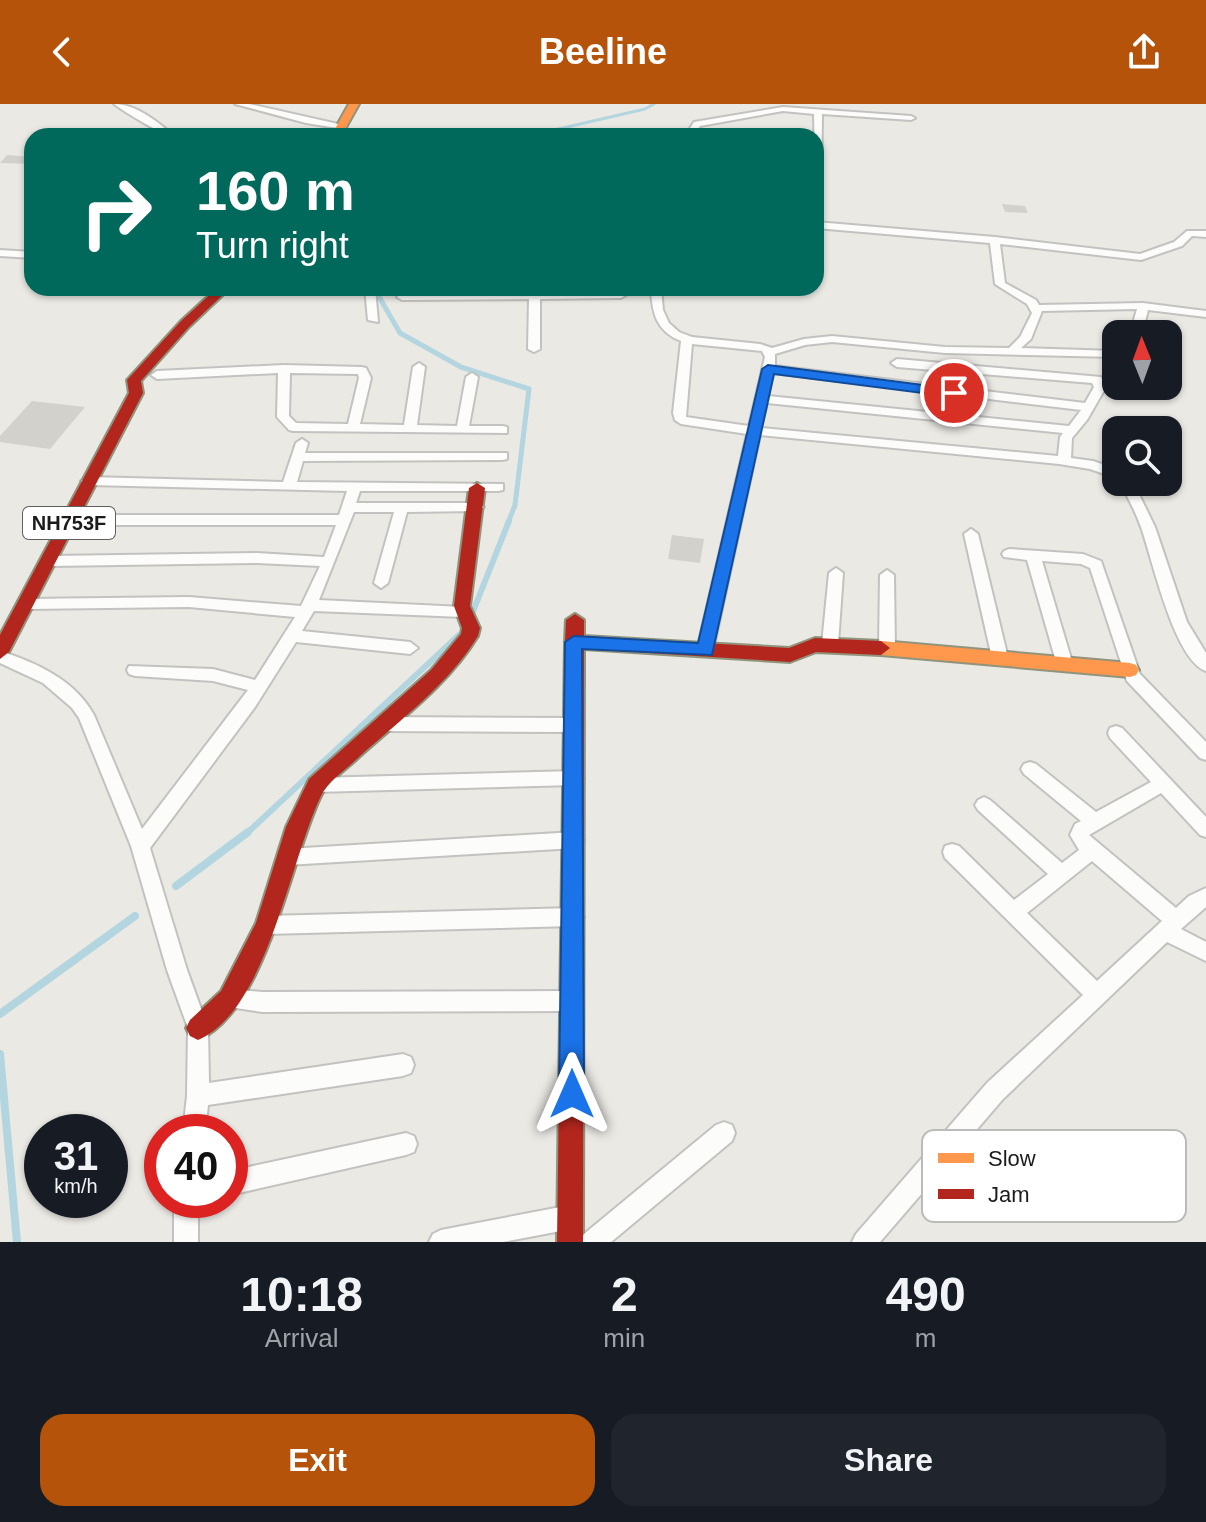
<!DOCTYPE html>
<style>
body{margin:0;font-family:Helvetica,sans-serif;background:#20242c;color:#f1f3f6;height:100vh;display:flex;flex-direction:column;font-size:30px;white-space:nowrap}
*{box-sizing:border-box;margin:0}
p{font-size:26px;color:#9ea1a6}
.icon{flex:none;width:44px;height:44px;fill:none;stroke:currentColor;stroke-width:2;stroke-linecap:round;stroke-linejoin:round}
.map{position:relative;height:1138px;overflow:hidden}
.drawer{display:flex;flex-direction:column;background:#171b24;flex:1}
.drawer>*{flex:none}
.hud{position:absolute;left:24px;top:24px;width:800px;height:168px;border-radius:24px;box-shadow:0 2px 6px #0004;background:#00695c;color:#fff;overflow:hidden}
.needle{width:52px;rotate:359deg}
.fabs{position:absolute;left:1102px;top:216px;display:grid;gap:16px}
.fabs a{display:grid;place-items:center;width:80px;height:80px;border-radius:16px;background:#171b24;box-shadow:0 2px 6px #0004;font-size:40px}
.speed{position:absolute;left:24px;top:1010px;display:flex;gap:16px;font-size:40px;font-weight:700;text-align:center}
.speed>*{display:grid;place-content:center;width:104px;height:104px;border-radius:50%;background:#171b24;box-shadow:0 2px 6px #0004;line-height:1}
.speed small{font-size:20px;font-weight:400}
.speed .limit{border:12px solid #d22;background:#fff;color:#111}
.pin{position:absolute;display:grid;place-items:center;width:68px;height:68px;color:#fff;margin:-34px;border:4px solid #fff;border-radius:50%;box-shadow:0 2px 8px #0007}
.me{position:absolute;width:88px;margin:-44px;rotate:0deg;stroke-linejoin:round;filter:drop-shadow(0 0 6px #0008)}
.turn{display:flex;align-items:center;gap:28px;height:168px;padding:0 40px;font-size:36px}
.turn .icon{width:104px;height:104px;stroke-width:2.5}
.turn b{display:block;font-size:56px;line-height:68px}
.eta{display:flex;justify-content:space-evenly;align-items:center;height:136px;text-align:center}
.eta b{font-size:48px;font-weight:700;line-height:56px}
.primary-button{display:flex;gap:16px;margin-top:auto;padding:16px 40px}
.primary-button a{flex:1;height:92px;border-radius:24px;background:#b45309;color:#fff;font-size:32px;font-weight:700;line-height:92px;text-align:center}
.primary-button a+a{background:#20242c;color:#f1f3f6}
header{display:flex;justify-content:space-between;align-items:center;height:104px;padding:0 40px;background:#b45309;color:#fff;font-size:36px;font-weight:700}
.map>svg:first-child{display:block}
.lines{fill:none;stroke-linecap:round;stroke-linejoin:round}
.stream-far3{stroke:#b3d5e0;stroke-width:3}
.stream-far2{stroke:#b3d5e0;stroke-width:5}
.stream-far1{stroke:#b3d5e0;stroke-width:6}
.stream{stroke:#b3d5e0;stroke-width:8}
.building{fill:#d3d1cc}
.street-casing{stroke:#c2c2c0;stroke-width:4}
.slow-casing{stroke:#91947c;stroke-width:4}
.jam-casing{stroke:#91947c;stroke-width:4}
.street{fill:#fcfcfb;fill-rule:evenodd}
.slow{fill:#ff974d;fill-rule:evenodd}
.jam{fill:#b3261e;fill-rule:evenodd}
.route{fill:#1a73e8;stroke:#114b97;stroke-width:2}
.labels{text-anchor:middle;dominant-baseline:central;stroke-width:6;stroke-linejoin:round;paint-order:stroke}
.shield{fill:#fff;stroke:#5f5f5f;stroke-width:2}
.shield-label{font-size:20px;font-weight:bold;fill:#1b1b1b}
.key{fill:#fff;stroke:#bbb;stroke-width:2}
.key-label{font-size:22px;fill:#1b1b1b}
</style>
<header><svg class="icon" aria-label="back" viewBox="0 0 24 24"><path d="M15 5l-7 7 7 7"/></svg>Beeline<svg class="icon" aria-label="share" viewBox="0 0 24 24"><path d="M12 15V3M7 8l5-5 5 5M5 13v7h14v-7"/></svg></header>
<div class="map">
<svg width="1206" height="1138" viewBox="0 0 1206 1138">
<rect width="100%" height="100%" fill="#eae9e4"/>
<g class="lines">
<!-- stream-far3 -->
<path class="stream-far3" d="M528,32L645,5L654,0"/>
<!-- stream-far2 -->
<path class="stream-far2" d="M378,184V191L400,229L461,263L529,285L515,401L508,419"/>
<!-- stream-far1 -->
<path class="stream-far1" d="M472,510L509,417
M246,730L459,531"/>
<!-- stream -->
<path class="stream" d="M176,782L248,728
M0,910L135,812
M0,950L17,1138"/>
</g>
<!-- building -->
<path class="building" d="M7,51L32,53V60L0,59Z
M1002,100L1025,102L1028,109L1005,108Z
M32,297L85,303L50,345L0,338V332Z
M672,431L704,435L700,459L668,455Z"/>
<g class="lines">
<!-- street casing -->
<g class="street-casing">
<path id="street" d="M114,0C136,0 158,18 174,32C163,32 125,8 114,0Z
M235,0H249L347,22L343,25L306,19Z
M783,3L911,12L915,14L911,16L822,10L821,98L816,101L814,10L783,7L700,22L693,32H685L694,18Z
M816,118L995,133L1140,150L1174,138L1187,127H1206V133L1192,132L1182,142L1141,156L1000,140L1005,179L1036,196L1039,201L1143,199L1206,207V213L1148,206L1142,230H1130L1137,205L1042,207L1031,235L1021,244L1116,247V253L945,249L832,238L805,241L775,250V262L1085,299L1094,283L1092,279L897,263L891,259L897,255L1101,273L1106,283L1087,316L1072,334L1071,354L1093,357L1116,365V374L1090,365L1059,360L760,331L713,546L705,552L697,546L747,330L681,320L675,316L673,309L681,237C656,227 652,209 651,184H661L663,206L669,219L679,228L692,233L760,240L772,244L804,235L832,232L945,243L1009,244L1020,233L1032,209L1027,200L995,180L990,139L816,124ZM692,240L762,247L765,253L749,322L686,313ZM773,269L1081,306L1069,322L768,292ZM767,299L1063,329L1060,333L1058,352L761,324Z
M0,146L32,148V154L0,152Z
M365,184H375L378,218L368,216Z
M531,184H539L540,189L621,188L626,191L621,194L540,195V245L534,248L528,245L529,195L402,196L397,193L402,190L530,189Z
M419,259L425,263L417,321L457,322L466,273L472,269L478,273L469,322H503L507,323V329L293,327L289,326L277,313L278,269L157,275L151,271L157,267L284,261L362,263L366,264L371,274L360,320L404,321L413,263ZM290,269L358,270L359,274L348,320L296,319L289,312Z
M302,335L308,339L305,349H507V355L502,356L303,357L297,378L503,380V386L498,387H360L356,399H477L484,403L477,407L407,408L388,479L381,484L374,479L394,408H354L319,496L463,503L471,508L463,513L314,507L302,527L410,538L418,544L410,550L296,538L255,603L150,744L187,866L208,924L209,979L403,950L411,953L414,961L411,969L403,972L208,1001L205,1028H183L187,992L188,924L167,866L131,742L79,614L72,604L43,579L0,559V547C37,559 75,576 94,611L142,725L248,586L213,577L135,572L129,570L127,566L129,562L213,565L255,576L295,513L189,503L26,505L18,500L26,495L189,493L301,502L320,462L257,459L51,462L44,457L51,452L257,449L324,453L336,421H70L63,416L70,411H339L347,387L88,381L81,377L88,373L283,378L296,339Z
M1119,378H1133L1155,423L1187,518L1206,549V567C1174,556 1152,454 1141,423C1135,407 1128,393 1119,378Z
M971,425L978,430L1008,554L1000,560L992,554L964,430Z
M1009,445L1083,450L1101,457L1140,570L1206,638V656L1200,654L1127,577L1090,464L1081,460L1042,457L1073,561L1065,567L1057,561L1027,456L1004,453L1002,450L1004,447Z
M836,464L843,469L838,540L830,546L822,540L829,469Z
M887,466L894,471L895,545L887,551L879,545L880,471Z
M382,613L575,614L581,616L583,621L581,626L575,628L382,627L376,625L374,620L376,615Z
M1116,622L1122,624L1206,713V733L1200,731L1161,689L1089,731L1176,804L1189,792L1206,784V803L1181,825L1206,838V857L1167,838L1003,995L880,1138H852L856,1130L987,979L1083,891L945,754L943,748L945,742L952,740L959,742L1014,796L1048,770L978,706L975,701L978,696L984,693L990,696L1062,759L1079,746L1070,731L1075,720L1081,717L1024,670L1021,665L1024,660L1030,658L1036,660L1096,708L1151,678L1110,634L1108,629L1110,624ZM1092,757L1162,817L1097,877L1027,809Z
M575,667L581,669L584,674L581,679L575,681L316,688L310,686L307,681L310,676L316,674Z
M575,728L581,730L584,736L581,742L575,744L287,761L280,759L278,753L280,747L287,745Z
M574,804L581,807L584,813L581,819L574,822L266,830L259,827L256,821L259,815L266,812Z
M229,885L262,888L572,887L579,890L582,897L579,904L572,907L262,908L222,902L219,895L222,888Z
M724,1018L732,1021L735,1029L732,1037L611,1138H580L584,1130L716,1021Z
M406,1029L414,1032L417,1040L414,1048L406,1051L230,1091V1067Z
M174,1096H198V1138H174Z
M571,1101L579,1105L583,1113L579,1121L571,1125L503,1138H429L433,1130L441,1126Z"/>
</g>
<!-- slow casing -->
<g class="slow-casing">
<path id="slow" d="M349,0H359L341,32H331Z
M881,537L1130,559L1136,561L1139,566L1136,571L1130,573L881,551L872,544Z"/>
</g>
<!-- jam casing -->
<g class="jam-casing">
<path id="jam" d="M217,184H230L189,223L141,277L143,289L9,548L0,555V531L129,289L127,276L181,217Z
M477,379L485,384L470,502L480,524L478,532C449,580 400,616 359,653C347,665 328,677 321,692C290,755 267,907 198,936L190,932L186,924L190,916L221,887L256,819L286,723L309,675L431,566L461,530L462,524L454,502L469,384Z
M575,510L584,516V532L789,544L815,534L881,537L890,544L881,551L816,548L790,558L584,545L583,1138H557L565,538L566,516Z"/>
</g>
<!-- street -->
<use href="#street" class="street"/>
<!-- slow -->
<use href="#slow" class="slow"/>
<!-- jam -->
<use href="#jam" class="jam"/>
</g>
<!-- route -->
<path class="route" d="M768,261L954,285L960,289L954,293L774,270L712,551L582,545L584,990L581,998L572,1002L563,998L559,990L565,538L574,532L698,539L762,265Z"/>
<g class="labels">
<!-- shield labels -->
<rect class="shield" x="23" y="403" width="92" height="32" rx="6"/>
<g class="shield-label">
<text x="69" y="419">NH753F</text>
</g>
</g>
<!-- legend -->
<rect x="922" y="1026" width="264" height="92" rx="12" class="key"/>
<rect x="938" y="1049" width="36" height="10" fill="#ff974d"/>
<rect x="938" y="1085" width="36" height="10" fill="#b3261e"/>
<g class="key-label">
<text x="988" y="1062">Slow</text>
<text x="988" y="1098">Jam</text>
</g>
</svg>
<div class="fabs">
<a><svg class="needle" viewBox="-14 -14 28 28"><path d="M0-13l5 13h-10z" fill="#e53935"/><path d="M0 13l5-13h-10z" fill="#9ea1a6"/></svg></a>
<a><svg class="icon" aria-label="search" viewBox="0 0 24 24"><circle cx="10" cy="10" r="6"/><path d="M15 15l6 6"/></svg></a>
</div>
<div class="speed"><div>31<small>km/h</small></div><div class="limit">40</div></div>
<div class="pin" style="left:954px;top:289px;background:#d93025"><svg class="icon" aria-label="arrive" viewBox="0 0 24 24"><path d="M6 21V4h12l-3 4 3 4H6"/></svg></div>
<svg class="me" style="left:572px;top:990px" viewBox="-20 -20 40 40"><path d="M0-17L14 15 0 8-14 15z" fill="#1a73e8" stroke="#fff" stroke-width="4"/></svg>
<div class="hud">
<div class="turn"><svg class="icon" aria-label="right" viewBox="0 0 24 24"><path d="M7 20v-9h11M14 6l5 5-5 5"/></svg><div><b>160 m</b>Turn right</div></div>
</div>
</div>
<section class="drawer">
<div class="eta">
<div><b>10:18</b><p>Arrival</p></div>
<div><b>2</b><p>min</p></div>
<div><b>490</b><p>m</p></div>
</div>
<div class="primary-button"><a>Exit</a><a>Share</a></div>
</section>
